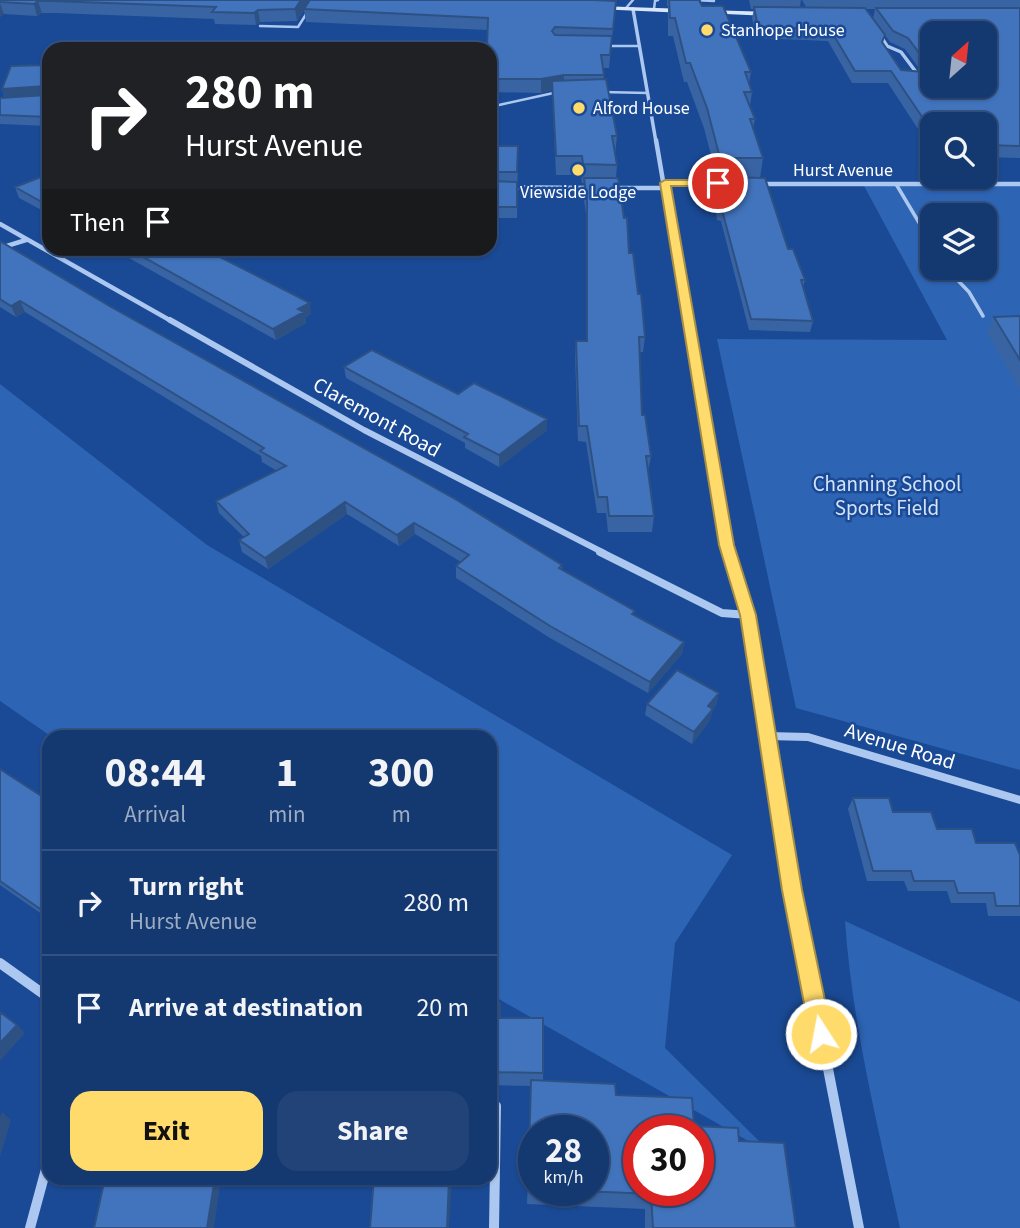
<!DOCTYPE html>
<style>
body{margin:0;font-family:"Source Sans 3",sans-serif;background:#214378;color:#f1f3f6;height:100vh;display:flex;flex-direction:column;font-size:26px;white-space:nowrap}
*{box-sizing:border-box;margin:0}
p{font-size:23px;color:#9dacc3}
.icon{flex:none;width:38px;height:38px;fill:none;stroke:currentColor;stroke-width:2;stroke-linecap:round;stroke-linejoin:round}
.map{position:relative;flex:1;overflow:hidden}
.drawer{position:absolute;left:42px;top:730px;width:455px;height:455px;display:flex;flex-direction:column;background:#143870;border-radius:21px;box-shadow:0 2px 5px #0004,0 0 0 2px #335283}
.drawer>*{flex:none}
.banner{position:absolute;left:42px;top:42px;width:455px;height:214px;border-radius:21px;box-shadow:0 2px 5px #0004,0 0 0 2px #335283;background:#202124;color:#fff;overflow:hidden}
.needle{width:46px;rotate:27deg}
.tools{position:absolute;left:920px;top:21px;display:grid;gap:14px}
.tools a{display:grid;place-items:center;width:77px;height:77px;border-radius:14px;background:#143870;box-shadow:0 2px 5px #0004,0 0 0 2px #335283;font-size:35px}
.speed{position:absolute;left:518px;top:1115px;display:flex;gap:14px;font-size:35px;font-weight:700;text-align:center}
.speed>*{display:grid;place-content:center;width:91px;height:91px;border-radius:50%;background:#143870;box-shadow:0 2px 5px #0004,0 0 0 2px #335283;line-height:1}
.speed small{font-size:18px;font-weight:400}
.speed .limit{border:10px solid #d22;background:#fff;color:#111}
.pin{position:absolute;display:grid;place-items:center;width:60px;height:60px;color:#fff;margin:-30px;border:4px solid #fff;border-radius:50%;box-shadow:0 2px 7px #0007}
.me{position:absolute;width:77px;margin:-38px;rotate:349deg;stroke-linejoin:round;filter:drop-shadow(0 0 5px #0008)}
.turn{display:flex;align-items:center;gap:24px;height:147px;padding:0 28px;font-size:32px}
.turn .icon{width:91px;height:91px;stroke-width:2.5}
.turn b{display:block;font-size:49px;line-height:60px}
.then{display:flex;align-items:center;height:66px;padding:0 28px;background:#0003;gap:14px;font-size:26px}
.eta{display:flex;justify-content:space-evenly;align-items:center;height:119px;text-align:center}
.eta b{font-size:42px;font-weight:700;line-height:49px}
.cta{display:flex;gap:14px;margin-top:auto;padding:14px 28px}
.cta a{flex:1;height:80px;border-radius:21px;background:#ffdb6b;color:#111;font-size:28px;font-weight:700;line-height:80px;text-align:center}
.cta a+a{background:#214378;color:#f1f3f6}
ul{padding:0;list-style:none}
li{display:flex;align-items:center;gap:21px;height:105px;padding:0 28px;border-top:2px solid #335283}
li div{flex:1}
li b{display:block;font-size:26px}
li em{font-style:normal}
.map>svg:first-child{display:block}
.green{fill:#2d64b4;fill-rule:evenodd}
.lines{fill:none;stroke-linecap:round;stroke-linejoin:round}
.lane-far1{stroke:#acc8f0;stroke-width:2.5}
.lane{stroke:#acc8f0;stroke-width:3.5}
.street-far4{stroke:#acc8f0;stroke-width:3.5}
.street-far3{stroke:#acc8f0;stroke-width:4.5}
.street-far2{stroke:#acc8f0;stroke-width:6}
.street-far1{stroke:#acc8f0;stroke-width:8}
.street{stroke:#acc8f0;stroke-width:10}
.secondary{fill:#dae7fb;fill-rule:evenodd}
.wall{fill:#3964a3;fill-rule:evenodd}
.shaded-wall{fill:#2e5184}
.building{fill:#4274bd;stroke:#2e5184;stroke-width:2;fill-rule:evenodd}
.route{fill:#ffdb6b;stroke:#a68e46;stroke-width:2}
.poi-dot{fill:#ffdb6b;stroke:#1a4a95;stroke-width:2.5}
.labels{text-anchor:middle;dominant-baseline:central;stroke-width:5;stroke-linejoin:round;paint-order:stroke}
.far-poi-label{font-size:18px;fill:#fff;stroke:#1a4a95;text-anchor:start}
.far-street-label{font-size:18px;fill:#fff;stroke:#1a4a95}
.street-label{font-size:21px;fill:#fff;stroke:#1a4a95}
.park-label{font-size:21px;fill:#d3e3fb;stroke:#1a4a95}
</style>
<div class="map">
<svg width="1020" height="1228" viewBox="0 0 1020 1228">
<rect width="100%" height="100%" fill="#1a4a95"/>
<!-- green -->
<path class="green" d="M863,184H1020V770L796,708L717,339L947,340ZM933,215H985V268H933Z
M0,384L207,545L732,855L675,943L665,1048L773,1155L490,994V737H52L0,701Z
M845,921L1020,1002V1228H900C878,1127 852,1024 845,921Z"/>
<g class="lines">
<!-- lane-far1 -->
<path class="lane-far1" d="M693,0L714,1
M626,8L633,0
M654,9L655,1L658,0
M260,26L298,27L315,0
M607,46H639
M602,92L648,93
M499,105L558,92"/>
<!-- lane -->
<path class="lane" d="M896,184L933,246
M946,268L969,292L983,316"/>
<!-- street-far4 -->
<path class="street-far4" d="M633,9L656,142
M878,32L887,46L901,52L919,76"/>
<!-- street-far3 -->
<path class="street-far3" d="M656,140L687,322
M665,183H727
M760,184H1020
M490,187L591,188
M613,188H666
M0,224L173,322
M0,248L26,240"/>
<!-- street-far2 -->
<path class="street-far2" d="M170,320L364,430L604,553
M687,320L729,553"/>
<!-- street-far1 -->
<path class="street-far1" d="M600,552L722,613L748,615
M728,552L748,615L786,849
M768,736L808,737L1020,800"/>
<!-- street -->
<path class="street" d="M785,848L859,1228
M0,963L49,998
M30,1228L49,1158
M494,1228L496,1106"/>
<!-- secondary -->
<path class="secondary" d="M598,6L686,9L689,11L686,13L596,9Z
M706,10L770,12L773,14L770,16L704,13Z"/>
</g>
<!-- wall -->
<path class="wall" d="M0,0H616L609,68H603L604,80L617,136L615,154L617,165L616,178L629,253L638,294L645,337L643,352H639L642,415L651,456L648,472L654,516L652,532H608L606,513H597L586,442L578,441L575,356L576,341H586V214L583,192L584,183H582L581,175H556L552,90L541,93L490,92V49L487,30L306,22L304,10L297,21L260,22L256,25L215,24L214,19L56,13H42L37,16L4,14L0,17Z
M667,0H701L702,6L751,72L749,84L752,92L750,106L755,119L753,128L763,158L760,178L788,249L805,280L803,287L813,321L810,332L749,330L721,221L717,220L713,194L714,184H720V178H717L704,128L687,82H684L673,36H668V6H667Z
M749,0H801L800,7H806L802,0H1020V158L985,157V124H933V152L888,83H852L828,41L756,38L752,18L754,9H751ZM866,9H875L873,19ZM885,35L890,42L905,49L921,71L901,70L882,43Z
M49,65V126L0,124V98H5L2,89Z
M490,146H518L517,218H490Z
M49,174V214L19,198L15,187Z
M0,241L111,307L562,565V570L634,616L684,642L682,654L648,693L550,638L456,578V566L461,562L415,534L399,546L347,514L268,569L242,552L239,540L244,537L219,513L216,501L277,471L262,462L261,456L25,312L16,317L0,307Z
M111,248H202L311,314L305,318L306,323L276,340Z
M1020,316V389L987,333L994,317Z
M344,367L458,394L547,419V430L499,467L465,448V443L346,378Z
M719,693L716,705L712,709L710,720L692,744L645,715L647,704Z
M0,769L49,801V919L0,885Z
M853,798L976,843L1020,855V916H988L986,903H951L947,891H908L904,881H867L848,809Z
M490,1003L500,1018L543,1073V1081L616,1095L694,1126L739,1141L796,1228H645V1209L527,1204L531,1086L490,1085ZM534,1130L593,1190H534Z"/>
<!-- shaded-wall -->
<path class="shaded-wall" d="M301,0H310L297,21L295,9Z
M38,1L42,13L37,16L34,4Z
M0,3L4,14L0,17Z
M258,10L260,22L256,25L254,13Z
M564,75V88L552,81V90L541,93V79Z
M46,86L49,96L6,99L2,89Z
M20,301L25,312L16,317L11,306Z
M310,303L311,314L305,318L306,323L276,340L273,329L298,309Z
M547,419V430L499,467V455Z
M345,502L347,514L268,569L265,558Z
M414,523L415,534L399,546L397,535Z
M684,642L682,654L648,693L650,682Z
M719,693L716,705L705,717L708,706Z
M713,709L710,720L692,744L694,732Z
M17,1025L25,1033L0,1061V1043Z
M2,1112L11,1120L0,1157V1117Z
M215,1178H221L214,1228H207Z
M449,1178H452L449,1228H447Z"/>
<!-- building -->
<path class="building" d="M0,0H301L295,9L258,10L254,13L212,12L216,7L52,1H38L34,4L0,2Z
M310,0H593L616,1L613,29L555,27L552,31L555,35L612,36L610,55H601L604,75H564L541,79H490V49H487L488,18L304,9Z
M669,0H699L702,6H723L751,72H745L752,92H744L755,119H750L763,158H720L707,108L690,63H686L675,18H670Z
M754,7L865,8L885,35L882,42L901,70L924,72L928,65L908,38L893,31L876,8H1020V146L985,145V124H933V133L891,71H855L830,29L758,27ZM933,33H985V86H933Z
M49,65V90L46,86L2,89L11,66Z
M606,79L617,136H612L617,165L583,164L582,156H556L552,81Z
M49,92V117L0,115V98L46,95Z
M490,146H518L517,172H490Z
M49,174V206L15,187Z
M720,177L765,178L788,249H793L805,280H801L813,321L751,319L722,210H719L714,184H722Z
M584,178H618L624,218H627L629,253H633L638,294H641L645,337H639L642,415H645L651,456H646L654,516H609L607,497H598L587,426H579L576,341H587V200Z
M490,181L517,182V207H490Z
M0,241L111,307L455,499L562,565L559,568L635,611L632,614L684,642L650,682L550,626L456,566L469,555L414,523L397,535L345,502L265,558L239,540L249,534L216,501L286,466L260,451L264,448L20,301L11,306L0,299Z
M127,248H202L310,303L298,309L304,312L273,329Z
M1020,316V360L994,317Z
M372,350L458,394L474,383L547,419L499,455L464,437L468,434L344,367Z
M677,670L719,693L708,706L713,709L694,732L647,704Z
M0,769L49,801V915L0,881Z
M853,798H889L893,812H931L937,829H972L976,843H1015L1020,855V906H996L994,893H958L954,881H914L911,871H873Z
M490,1003H500V1018H543V1073L490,1072Z
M0,1012L17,1025L0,1043Z
M531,1080L615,1084L616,1095L692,1098L694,1126L738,1128L739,1141L784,1143L796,1228H653L651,1194L561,1190H593V1130H534V1189H528ZM639,1130H698V1190H639Z
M105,1178H215L207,1228H94Z
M374,1178H449L447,1228H370Z"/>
<!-- route -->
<path class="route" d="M665,180H718L723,183L718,186H671L734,545L756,615L802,890L832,1034L829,1041L821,1045L814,1041L810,1034L782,890L740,615L719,545L660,183Z"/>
<!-- markers -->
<g class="poi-dot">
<circle cx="707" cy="30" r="7"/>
<circle cx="579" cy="108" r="7"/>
<circle cx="578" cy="170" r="7"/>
</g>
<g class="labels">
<!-- far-poi labels -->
<g class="far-poi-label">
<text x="721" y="30">Stanhope House</text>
<text x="593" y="108">Alford House</text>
<text x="578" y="192" text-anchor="middle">Viewside Lodge</text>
</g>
<!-- far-street labels -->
<g class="far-street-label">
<text x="843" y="170">Hurst Avenue</text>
</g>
<!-- street labels -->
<g class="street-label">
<text transform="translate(377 417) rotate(29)">Claremont Road</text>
<text transform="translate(900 746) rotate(17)">Avenue Road</text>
</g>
<!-- park labels -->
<g class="park-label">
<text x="887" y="484">Channing School<tspan x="887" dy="24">Sports Field</tspan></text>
</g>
</g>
</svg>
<div class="tools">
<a><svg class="needle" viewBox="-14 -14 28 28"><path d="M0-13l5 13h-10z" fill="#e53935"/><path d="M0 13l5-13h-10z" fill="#9dacc3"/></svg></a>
<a><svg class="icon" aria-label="search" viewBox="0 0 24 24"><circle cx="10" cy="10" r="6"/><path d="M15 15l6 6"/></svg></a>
<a><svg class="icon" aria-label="layers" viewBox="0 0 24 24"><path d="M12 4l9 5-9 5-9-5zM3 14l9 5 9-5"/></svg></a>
</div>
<div class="speed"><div>28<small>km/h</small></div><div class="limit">30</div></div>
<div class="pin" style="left:718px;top:183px;background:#d93025"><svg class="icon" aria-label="arrive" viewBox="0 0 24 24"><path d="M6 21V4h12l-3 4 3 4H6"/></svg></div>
<svg class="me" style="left:821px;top:1034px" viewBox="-20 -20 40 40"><circle r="17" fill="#ffdb6b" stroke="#fff" stroke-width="3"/><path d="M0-11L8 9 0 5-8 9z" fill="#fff"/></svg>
<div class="banner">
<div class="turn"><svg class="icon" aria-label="right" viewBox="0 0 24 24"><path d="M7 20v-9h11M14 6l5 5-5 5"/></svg><div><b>280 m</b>Hurst Avenue</div></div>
<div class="then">Then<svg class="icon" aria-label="arrive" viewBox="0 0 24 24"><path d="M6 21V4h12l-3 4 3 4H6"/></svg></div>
</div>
<section class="drawer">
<div class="eta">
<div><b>08:44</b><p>Arrival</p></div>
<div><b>1</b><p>min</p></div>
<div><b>300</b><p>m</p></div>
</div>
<ul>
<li><svg class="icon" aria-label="right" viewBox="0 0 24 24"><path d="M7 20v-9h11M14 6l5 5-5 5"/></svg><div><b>Turn right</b><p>Hurst Avenue</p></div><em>280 m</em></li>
<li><svg class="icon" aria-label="arrive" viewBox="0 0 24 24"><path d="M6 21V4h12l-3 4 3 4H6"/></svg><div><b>Arrive at destination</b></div><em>20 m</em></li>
</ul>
<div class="cta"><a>Exit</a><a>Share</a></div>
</section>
</div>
